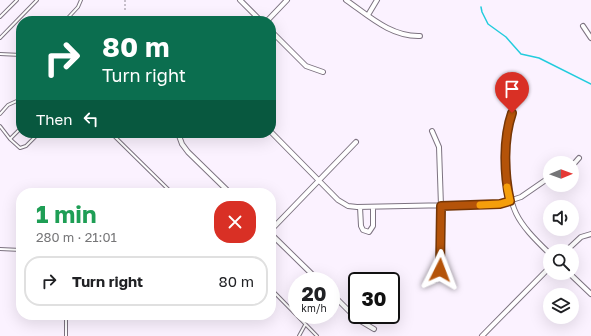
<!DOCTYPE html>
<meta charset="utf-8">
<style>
body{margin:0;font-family:"Golos Text",sans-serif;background:#f2f2f2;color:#202124;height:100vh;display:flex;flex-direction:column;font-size:15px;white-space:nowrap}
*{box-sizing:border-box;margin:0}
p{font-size:13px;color:#757577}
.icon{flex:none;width:22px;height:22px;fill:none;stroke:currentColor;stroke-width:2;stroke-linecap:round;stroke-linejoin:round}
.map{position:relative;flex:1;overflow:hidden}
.sheet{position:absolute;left:16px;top:188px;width:260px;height:132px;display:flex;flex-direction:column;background:#fff;border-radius:16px;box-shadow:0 4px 16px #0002}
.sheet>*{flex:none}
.guide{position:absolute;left:16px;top:16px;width:260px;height:122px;border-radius:16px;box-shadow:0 4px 16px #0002;background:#0b6e4f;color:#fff;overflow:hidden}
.needle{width:26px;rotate:89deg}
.buttons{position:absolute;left:543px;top:156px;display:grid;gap:8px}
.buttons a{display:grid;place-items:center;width:36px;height:36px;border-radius:50%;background:#fff;box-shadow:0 4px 16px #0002;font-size:20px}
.speed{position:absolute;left:288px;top:272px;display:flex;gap:8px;font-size:20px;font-weight:700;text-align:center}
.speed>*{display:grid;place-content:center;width:52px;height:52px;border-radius:50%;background:#fff;box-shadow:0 4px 16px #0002;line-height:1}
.speed small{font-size:10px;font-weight:400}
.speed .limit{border:2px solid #111;border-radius:6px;background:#fff;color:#111}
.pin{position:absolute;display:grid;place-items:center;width:34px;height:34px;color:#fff;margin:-41px -17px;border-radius:50% 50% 50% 0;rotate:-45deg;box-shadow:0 0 4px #0007}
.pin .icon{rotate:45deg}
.me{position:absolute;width:44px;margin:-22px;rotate:3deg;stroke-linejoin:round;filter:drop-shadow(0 0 3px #0008)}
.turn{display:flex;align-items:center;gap:14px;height:84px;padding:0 20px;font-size:18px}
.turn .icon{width:52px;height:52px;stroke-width:2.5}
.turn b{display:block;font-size:28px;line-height:34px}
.then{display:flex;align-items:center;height:38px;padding:0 20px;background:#0003;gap:8px;font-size:15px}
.round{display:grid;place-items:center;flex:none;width:42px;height:42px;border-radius:16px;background:#f2f2f2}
.overview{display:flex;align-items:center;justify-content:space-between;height:68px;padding:0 20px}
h1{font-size:24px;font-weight:700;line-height:30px;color:#1e9e55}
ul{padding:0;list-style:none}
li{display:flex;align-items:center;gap:12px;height:50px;margin:0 8px 6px;padding:0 12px;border:2px solid #e0e0e0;border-radius:16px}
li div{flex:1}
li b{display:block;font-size:15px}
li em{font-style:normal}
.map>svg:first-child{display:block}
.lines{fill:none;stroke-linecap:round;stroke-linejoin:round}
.stream{stroke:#23ccdd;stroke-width:1.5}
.lane-casing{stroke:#7d7381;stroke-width:4}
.street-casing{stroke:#7d7381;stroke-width:6}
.path{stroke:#928c96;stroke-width:1;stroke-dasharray:2 2;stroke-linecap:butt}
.lane{stroke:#fff;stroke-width:2}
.street{stroke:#fff;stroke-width:4}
.route-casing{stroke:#753606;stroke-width:10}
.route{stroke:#b45309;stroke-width:7}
.slow{stroke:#f59e0b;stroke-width:7}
</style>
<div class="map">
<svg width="591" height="336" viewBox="0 0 591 336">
<rect width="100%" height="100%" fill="#fbf2ff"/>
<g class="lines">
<!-- stream -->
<path class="stream" d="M481,7L482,12L488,24L506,37L521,54L539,58L591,84"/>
<!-- lane casing -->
<g class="lane-casing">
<path id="lane" d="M0,17L17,0
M65,21L78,7L81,0
M0,38L37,0
M0,54L21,55
M0,114L8,105L21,99
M0,126L10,139L20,148L26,146L39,133
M111,133L172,193
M10,139L21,128
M0,249L21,250
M271,289L317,336
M66,315V336
M299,336L305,325"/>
</g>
<!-- street casing -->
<g class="street-casing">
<path id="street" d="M240,0L261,21
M346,0C369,16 391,37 420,36
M368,15L377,0
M267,21L287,0
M583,26L591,38
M271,31L306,66L323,72
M512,113C506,130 506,144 507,161C508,210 516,221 550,254
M432,131L439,147L441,206V265L435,280
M271,132L338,200L348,206L357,207L500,204L521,197L550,177
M178,133L182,144L188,152L230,193
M572,166L579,158
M360,207L361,226L363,230L369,232L373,226V207
M271,230L356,142
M271,234L319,281
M566,251L581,237L591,234
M569,273L591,294
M331,293L357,319L374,329
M482,336L550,267"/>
</g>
<!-- path -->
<path class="path" d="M125,0V10"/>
<!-- lane -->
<use href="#lane" class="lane"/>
<!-- street -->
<use href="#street" class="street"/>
</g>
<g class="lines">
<!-- route casing -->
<g class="route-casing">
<path id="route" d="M440,270L441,206L500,204L510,201C504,174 503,139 512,113"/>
</g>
<!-- route -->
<use href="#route" class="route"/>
<!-- slow -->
<path class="slow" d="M480,205L500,204L510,201L507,187"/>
</g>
</svg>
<div class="buttons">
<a><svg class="needle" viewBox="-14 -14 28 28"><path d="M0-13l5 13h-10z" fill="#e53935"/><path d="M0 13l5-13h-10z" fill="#757577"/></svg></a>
<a><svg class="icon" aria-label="sound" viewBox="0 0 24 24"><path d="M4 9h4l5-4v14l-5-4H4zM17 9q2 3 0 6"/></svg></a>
<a><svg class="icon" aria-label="search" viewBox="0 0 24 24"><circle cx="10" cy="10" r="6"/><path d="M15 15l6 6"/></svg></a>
<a><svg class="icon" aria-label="layers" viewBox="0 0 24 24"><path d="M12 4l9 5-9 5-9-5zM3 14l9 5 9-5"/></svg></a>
</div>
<div class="speed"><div>20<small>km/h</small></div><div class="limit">30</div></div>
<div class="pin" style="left:512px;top:113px;background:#d93025"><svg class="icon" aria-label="arrive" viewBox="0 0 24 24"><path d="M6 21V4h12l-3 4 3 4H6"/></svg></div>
<svg class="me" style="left:440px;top:270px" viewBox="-20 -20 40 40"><path d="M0-17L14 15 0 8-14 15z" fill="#b45309" stroke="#fff" stroke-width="4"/></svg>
<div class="guide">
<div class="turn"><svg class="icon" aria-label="right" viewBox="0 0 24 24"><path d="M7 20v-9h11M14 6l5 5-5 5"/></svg><div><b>80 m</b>Turn right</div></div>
<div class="then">Then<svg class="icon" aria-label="left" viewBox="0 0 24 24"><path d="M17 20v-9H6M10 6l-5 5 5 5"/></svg></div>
</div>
<section class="sheet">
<div class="overview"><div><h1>1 min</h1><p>280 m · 21:01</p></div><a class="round" style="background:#d93025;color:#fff"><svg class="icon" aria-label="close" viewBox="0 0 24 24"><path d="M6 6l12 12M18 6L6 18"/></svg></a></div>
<ul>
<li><svg class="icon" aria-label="right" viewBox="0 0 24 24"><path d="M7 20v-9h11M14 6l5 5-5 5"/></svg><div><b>Turn right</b></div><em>80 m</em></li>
</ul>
</section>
</div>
